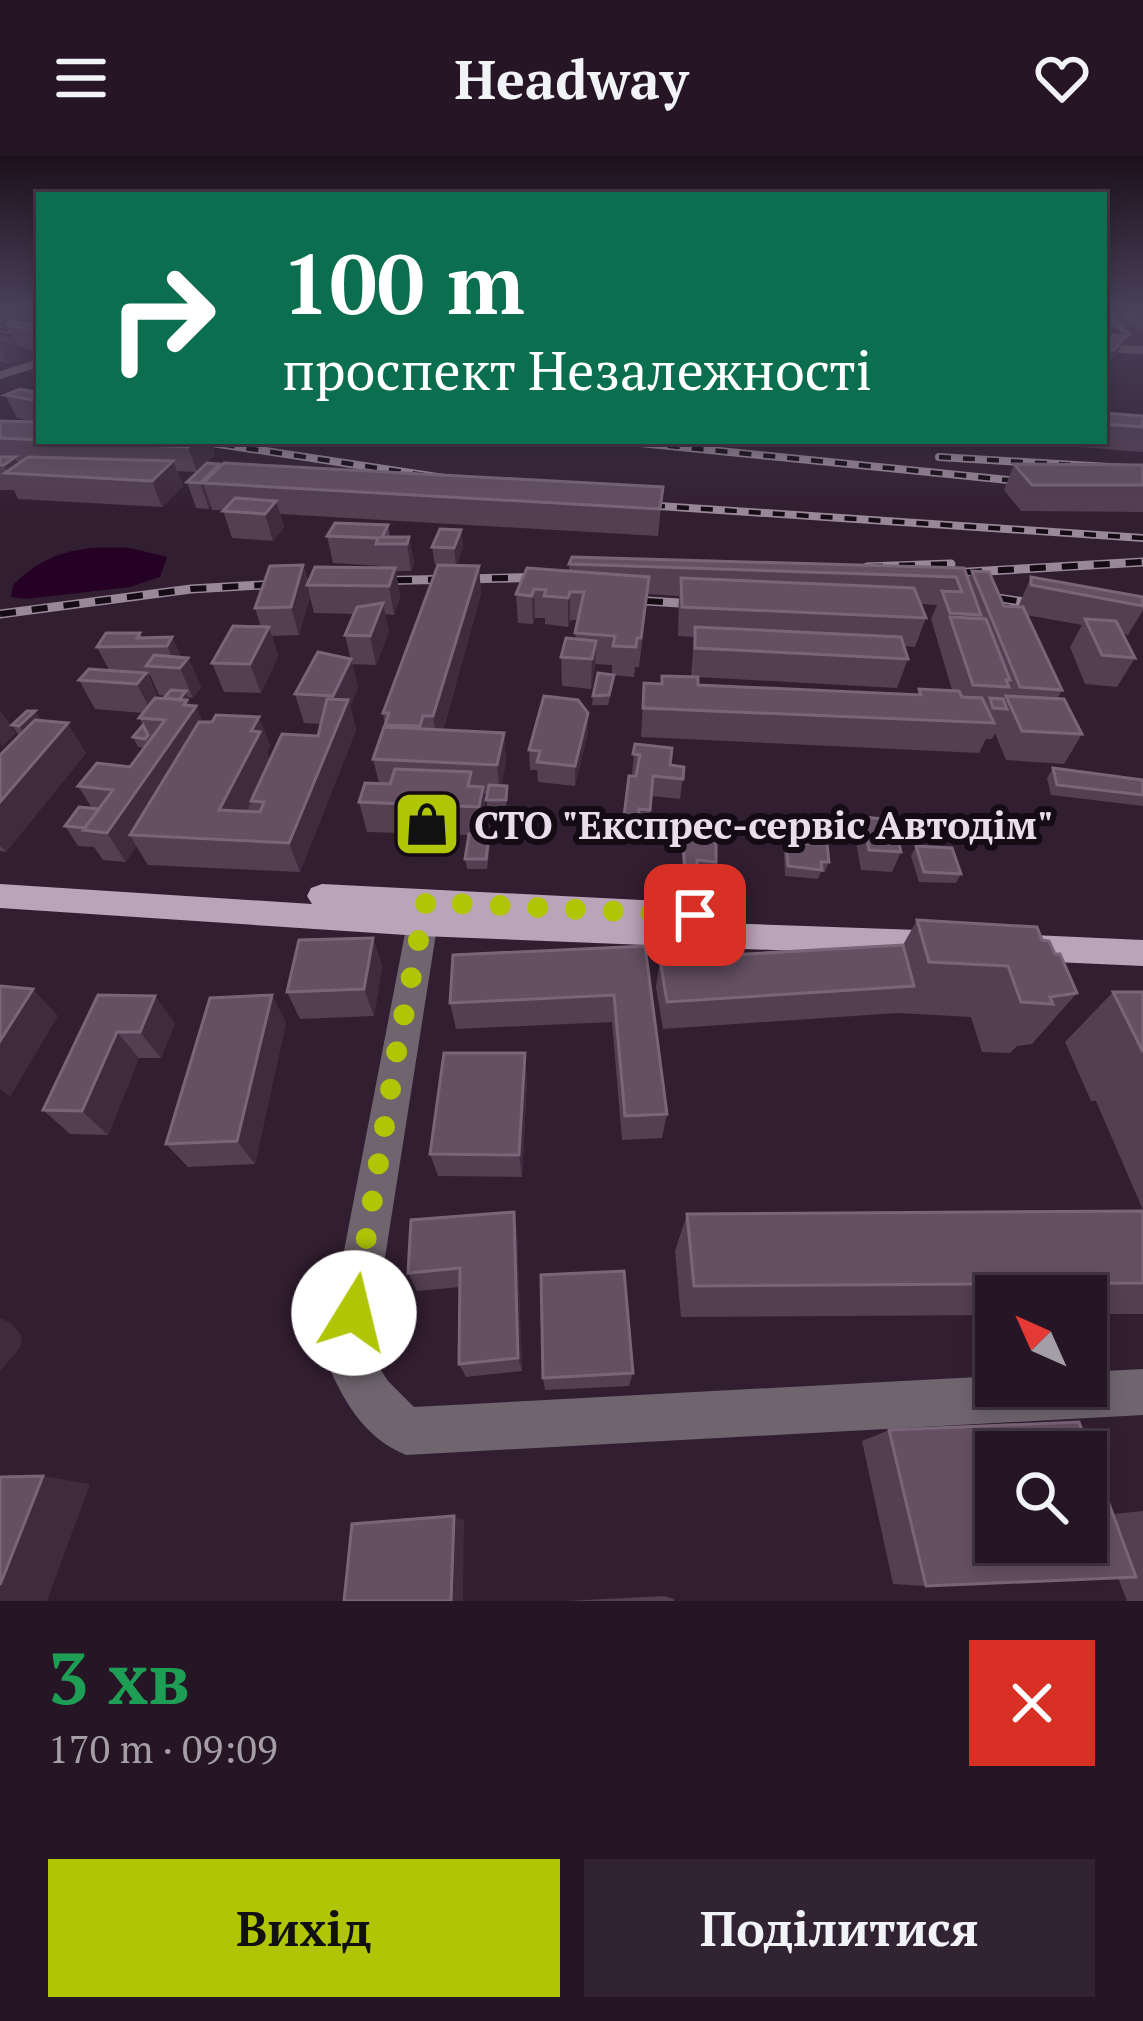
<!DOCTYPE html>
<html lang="uk">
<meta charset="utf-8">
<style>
body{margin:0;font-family:"PT Serif",serif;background:#322332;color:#f1f3f6;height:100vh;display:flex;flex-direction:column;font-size:45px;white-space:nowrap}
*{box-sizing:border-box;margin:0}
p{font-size:39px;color:#a49fa7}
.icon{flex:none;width:66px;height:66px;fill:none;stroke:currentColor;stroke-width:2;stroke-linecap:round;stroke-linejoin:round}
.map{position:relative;height:1445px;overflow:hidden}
.panel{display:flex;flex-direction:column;background:#261625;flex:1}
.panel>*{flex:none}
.hud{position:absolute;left:36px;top:36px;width:1071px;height:252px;border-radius:0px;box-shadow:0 6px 18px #0003,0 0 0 3px #423542;background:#0b6e4f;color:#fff;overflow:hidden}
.needle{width:78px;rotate:315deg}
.tools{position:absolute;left:975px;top:1119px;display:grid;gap:24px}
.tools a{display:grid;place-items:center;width:132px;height:132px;border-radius:0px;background:#261625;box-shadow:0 6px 18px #0003,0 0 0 3px #423542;font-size:60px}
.pin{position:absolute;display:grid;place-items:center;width:102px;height:102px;color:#fff;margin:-51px;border-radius:24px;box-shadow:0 6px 18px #0006}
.me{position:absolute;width:132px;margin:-66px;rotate:9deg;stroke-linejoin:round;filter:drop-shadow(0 0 9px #0008)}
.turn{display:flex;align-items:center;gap:42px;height:252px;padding:0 48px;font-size:54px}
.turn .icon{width:156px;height:156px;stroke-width:2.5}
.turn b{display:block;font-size:84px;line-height:102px}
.round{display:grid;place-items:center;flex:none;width:126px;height:126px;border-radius:0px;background:#322332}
.overview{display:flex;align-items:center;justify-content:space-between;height:204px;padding:0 48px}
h1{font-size:72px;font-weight:700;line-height:90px;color:#1e9e55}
.primary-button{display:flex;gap:24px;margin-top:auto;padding:24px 48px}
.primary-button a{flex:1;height:138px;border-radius:0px;background:#afc505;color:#111;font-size:48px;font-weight:700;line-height:138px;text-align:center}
.primary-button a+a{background:#322332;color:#f1f3f6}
header{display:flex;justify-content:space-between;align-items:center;height:156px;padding:0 48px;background:#261625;font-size:54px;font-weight:700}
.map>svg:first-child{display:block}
.water{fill:#260126}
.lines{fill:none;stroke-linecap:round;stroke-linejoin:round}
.minor{fill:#70656f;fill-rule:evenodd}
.major{fill:#baa4b9;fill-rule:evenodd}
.rail-far2-casing{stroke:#998898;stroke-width:4.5}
.rail-far1-casing{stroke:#998898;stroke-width:8}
.rail-casing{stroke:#998898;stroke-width:9}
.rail-far2{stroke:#140b14;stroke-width:3;stroke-dasharray:9;stroke-linecap:butt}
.rail-far1{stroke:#140b14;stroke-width:4.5;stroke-dasharray:12;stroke-linecap:butt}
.rail{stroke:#140b14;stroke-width:6;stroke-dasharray:16;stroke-linecap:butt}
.wall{fill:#533e52;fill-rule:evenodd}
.shaded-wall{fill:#3f2a3e}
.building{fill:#644f63;stroke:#796578;stroke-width:3;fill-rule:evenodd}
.route{stroke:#afc505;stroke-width:21;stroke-dasharray:0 37.8}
.labels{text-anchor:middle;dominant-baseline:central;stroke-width:12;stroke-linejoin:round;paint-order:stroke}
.poi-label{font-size:39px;font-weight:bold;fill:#eaddea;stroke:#140b14;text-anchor:start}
</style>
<header><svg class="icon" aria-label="menu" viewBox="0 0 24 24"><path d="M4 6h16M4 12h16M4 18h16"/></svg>Headway<svg class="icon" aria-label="heart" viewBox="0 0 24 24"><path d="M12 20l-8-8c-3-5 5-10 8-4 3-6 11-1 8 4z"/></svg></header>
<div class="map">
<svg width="1143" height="1445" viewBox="0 0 1143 1445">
<rect width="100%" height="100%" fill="#321e31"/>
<!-- water -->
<path class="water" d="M130,392L167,401L160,421L130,431L26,443L11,441L13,429C48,394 82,390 130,392Z"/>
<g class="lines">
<!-- minor -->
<path class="minor" d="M1104,155H1110L1133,180H1125L1104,161Z
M1104,188L1143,190V198L1104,196Z
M39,203V211L0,223V215Z
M426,734L437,738L441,746L370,1197L388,1225L414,1251L996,1220V1230H1086V1216L1143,1213V1259L406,1299C362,1281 341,1241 324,1199L411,746L415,738Z"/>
<!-- major -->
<path class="major" d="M0,728L312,748L307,740L311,732L322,728L681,746L692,749L697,758L693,766L947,775L958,779L963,788L958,797L947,801L421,780L0,752Z
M1013,778L1143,784V810L1013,804L1002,800L997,791L1002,782Z"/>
<!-- rail-far2 casing -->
<g class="rail-far2-casing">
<path id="rail-far2" d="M0,173L39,180"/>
</g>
<!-- rail-far1 casing -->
<g class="rail-far1-casing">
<path id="rail-far1" d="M199,285L444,322
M620,285L1038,327
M939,301L1143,313
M629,348L1143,382"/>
</g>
<!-- rail casing -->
<g class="rail-casing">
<path id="rail" d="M867,411L951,408
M934,418L1143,406
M364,425L556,421
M969,438L1052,450
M615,443L711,449
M0,458L191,433L298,427"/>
</g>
<!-- rail-far2 -->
<use href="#rail-far2" class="rail-far2"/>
<!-- rail-far1 -->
<use href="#rail-far1" class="rail-far1"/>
<!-- rail -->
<use href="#rail" class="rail"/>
</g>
<!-- wall -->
<path class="wall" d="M1122,155H1143V176L1119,161Z
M8,169L39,171V196L18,190Z
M0,179L12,183L22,204L8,208L0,205Z
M1126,180L1119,194L1108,209L1104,208V190Z
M39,237V285H211L215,298L197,316L177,315L183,330L162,351L18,343L14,334H0V265L35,266L17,262L5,239Z
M1104,257L1143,260V296L1079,291L1076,285H1104Z
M1014,308L1143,309V356L1021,355L1004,334Z
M220,311L663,331L658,380L280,358L284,371L273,385L232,382L223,354H212L211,350L209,353L196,352L187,326Z
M388,369L390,381H409L414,408L411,415H396L400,440L394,459L385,458L389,475L376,509L352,508L345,479L354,458L314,457L310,441L299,479L272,480L278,500L261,537L224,536L212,507L261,471L255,452L303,409L308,426L381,412V410L333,407L327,380Z
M461,374L463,392L456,410H479L481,438L443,574L504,577L506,606L501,629L507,630L506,654H487V638H484L486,660L483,678H489L490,688L487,713H467L465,703L469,679L367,676L359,646L379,627L373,603L385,571L383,557L438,409H435L432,391Z
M569,408L964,412L968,424L972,415L1004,450L1018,451L1031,421L1143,441V454L1128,479L1123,478L1135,502L1117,531L1085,528L1070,491L1082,469L1026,459L1062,534L1057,543L1082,578L1064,608L1006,604L995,577L992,583H986L979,597L641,581L644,527L661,528L691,521L694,481L678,480L679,440L648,438L639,511H635L634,521L612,519V509L595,508L591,533L562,530L561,501L575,483L578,464H570L568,471L545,468V462H535L533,468L518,467L516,438L569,415ZM920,448L937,449L931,463L952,534L919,533L917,539L698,529V521L897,532L908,503L904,490L915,491L926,462Z
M140,477L142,481H172L181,501L188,502L201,531L193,542L188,541V547L203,566L259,561L270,590L267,596L270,604L318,580L321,568L304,567L295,538L351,503L358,532L350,550L356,574L300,716L148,709L136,690L126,706L103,704L94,691L78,690L65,670L92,652L78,630L130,611L144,592L138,591L133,581L143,569L139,562L143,557L95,553L79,524L109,514L97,491ZM148,519H150L159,539L166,540L164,542H158Z
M613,529L608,549H592L593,540Z
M35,555L41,565L86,597L6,696L0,695V599L19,580L12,569Z
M588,557V576L575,630L538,626L537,614H530L529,594Z
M635,588L670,609L684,611L680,643L651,640L648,674L637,673L635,689L621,688L623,668L637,619L632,618Z
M1053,612L1143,624V650L1051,639L1047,622Z
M863,661L901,696L892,716L861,714L855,681Z
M682,673L697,679L716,706L714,716L697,714L695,724L683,722L681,683Z
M786,687L829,706L825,716H821L818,723L785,720L784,697Z
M916,690L961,718L956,727L919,726L911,700Z
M917,764L1042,784L1055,798L1077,837L1032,888L1017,890L1010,897L982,896L971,861L898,857L663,873L656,831L660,803L903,789Z
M373,782L382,810L374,860L300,863L287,836Z
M645,790L667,958L662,982L622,984L612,866L456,873L450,847Z
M1113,836H1143V1054L1096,945H1091L1065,886Z
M98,839L175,867L161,902H139L108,979L70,978L43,954Z
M286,866L255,1008L188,1011L166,988Z
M527,923L522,1021L438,1020L430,998Z
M1143,1055V1158H1086V1140H996V1159L681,1161L675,1095L687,1058Z
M514,1056L517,1076L522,1215L466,1221L459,1208L460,1131L417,1135L408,1117Z
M633,1217L629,1230L545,1234L543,1222Z
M889,1274L1113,1358L1143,1355V1445H1127L1118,1422L926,1430L893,1428L862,1285Z
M664,1440L674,1443V1445H566Z"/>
<!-- shaded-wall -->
<path class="shaded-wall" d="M1126,180L1119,194L1108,209L1114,194Z
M12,183L22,204L8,208L0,190V186Z
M195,285H211L215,298L197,316L188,291Z
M15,301L23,318L8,317L4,309Z
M173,305L183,330L162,351L152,325Z
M219,308L226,329L203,327L211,350L209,353L200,327Z
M276,345L284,371L273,385L265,358Z
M461,374L463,392L456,410L454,392Z
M409,381L414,408L411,415L407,388Z
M303,409L310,441L299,479L291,451Z
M479,410L481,438L438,590L433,560Z
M395,412L400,440L394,459L389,430Z
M534,433L535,462L533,468L532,440Z
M570,436V464L568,471V442Z
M383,447L389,475L376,509L370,480Z
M269,471L278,500L261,537L250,508Z
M172,481L184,508L188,502L201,531L193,542L180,512H177L167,490Z
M596,485L595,514L591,533L592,503Z
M351,503L358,532L350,550L356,574L300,716L289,687L340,565L333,540Z
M146,517L160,546L152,557L137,528Z
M186,535L192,556L196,550L209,579L130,679L136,690L126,706L107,677L117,663L166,560Z
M0,554L16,577L2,590L0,587Z
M35,555L53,585L68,567L86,597L6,696L0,689V646L39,600L19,570Z
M588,557V576L575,630V610Z
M259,561L270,590L267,596L271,605L233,683L219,654Z
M504,577L506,606L500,638L497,609Z
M483,631L486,660L483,680L479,651Z
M373,782L382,810L374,860L364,833Z
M33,833L58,860L10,941L0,933V885Z
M272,839L286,866L255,1008L237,985Z
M155,840L175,867L161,902L140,876Z
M117,876L139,902L108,979L82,955Z
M525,897L527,923L522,1021L519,999Z
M514,1056L517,1076L522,1215L518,1202Z
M0,1162L11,1167L22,1180L20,1192L0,1215Z
M43,1320L90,1328L47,1445H0V1429Z
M454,1360L464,1364L463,1445H451Z"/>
<!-- building -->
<path class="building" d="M9,164L39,171V176H36L8,169Z
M1113,179L1126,180L1114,194L1104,193V190Z
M20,233L39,237V245L5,239Z
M1104,257L1143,260V271L1104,268Z
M0,265L39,266V284L0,282Z
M58,285H195L188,291Z
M0,301H15L4,309H0Z
M28,301L173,305L152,325L5,317Z
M207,307L219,308L200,327L187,326Z
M224,307L663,331L660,353L203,327Z
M1014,308L1143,309V329H1032Z
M235,342L276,345L265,358L223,355Z
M335,367L388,369L382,381H409L407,388H376L378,382L327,380Z
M440,373L461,374L454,392L432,391Z
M572,401L964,412L981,459L950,457L942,435L962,436L956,421L569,408Z
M303,409L291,451L255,452L270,410Z
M438,409L479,410L433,560H423L420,570L385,569L389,557H383Z
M315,411L395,412L389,430L307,429Z
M527,412L649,421L641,482H637L636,491L613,490L615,480L575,477L584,436H570L568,442L544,440L546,434L534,433L532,440L516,438Z
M972,415L989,416L1004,450L1023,451L1062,534L1020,531Z
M1031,421L1143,441V450L1031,429Z
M681,422L914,432L926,462L682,451Z
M383,447L370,480L345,479L357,451Z
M950,461L986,463L1010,524H1006L1009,531L973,529Z
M1085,463L1116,465L1135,502L1102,499Z
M233,470L269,471L250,508L212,507Z
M695,471L901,481L908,503L695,492Z
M106,477H140L137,482L172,481L167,490L97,491Z
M566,482L596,485L592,503L561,501Z
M318,496L351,503L333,540L295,538Z
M154,499L188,502L180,512L146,510Z
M89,513L146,517L137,528L79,524Z
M598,517L614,519L609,539L593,540Z
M662,520L698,521V529L921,539L919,533L959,535L962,541L982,542L994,567L643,552L644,527L662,528Z
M171,534L186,535L179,544L164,542Z
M544,540L578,544L588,557L575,610L537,606L540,595L529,594Z
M1006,540L1064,543L1082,578L1022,575Z
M155,542L187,544L184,549L196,550L107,677L83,674L113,634L78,630L97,607L130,611L165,564L139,562Z
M990,542L1003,543L1007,553L993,552Z
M327,543L348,544L289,687L130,679L199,566H212L216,559L259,561L251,575L260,576L219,654L260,656L264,646L251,645L282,578L318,580Z
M27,555H35L19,570L12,569Z
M35,564L68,567L0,646V599Z
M143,569L148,579L145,583L133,581Z
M384,571L504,577L497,609L373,603Z
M635,588L672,592L670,609L684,611L683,623L653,620L650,654L639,653L637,669L623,668L629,620H636L640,599L633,598Z
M1053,612L1143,624V639L1057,629Z
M395,613L471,616L468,630L483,631L479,651L359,646L365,627L390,628Z
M489,629L507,630L506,644H486Z
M79,651L99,653L85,672L65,670Z
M863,661L893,664L901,696L869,694Z
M682,673L697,674V679L716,686V706L697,704V714L685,713Z
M469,678H489L486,703H465Z
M786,687L827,688L829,706H821L822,714L788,710Z
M916,690L952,692L961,718L924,716Z
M917,764L1037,771L1042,784L1049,785L1055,798H1060L1077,837L1050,841L1053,848L1021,846L1008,810L929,806Z
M373,782L364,833L287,836L299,784Z
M903,789L914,830L667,846L660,803Z
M645,790L667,958L625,960L614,839L450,847L453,799Z
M0,830L33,833L0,885Z
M1113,836H1143V896Z
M98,839L155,840L140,876H117L82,955L43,954Z
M272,839L237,985L166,988L210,842Z
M444,897H525L519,999L430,998Z
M1143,1055V1127L694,1130L687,1058Z
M514,1056L518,1202L459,1208L460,1112L408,1117L411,1064Z
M624,1115L633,1217L543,1222L541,1119Z
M1079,1266L1136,1421L926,1430L889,1274ZM996,1296H1086V1386H996Z
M43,1320L0,1429V1321Z
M454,1360L451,1445H344L352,1368Z"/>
<!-- sky -->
<linearGradient id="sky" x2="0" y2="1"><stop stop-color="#1c101b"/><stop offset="0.43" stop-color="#49415a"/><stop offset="1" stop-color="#49415a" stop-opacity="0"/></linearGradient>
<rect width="1143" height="357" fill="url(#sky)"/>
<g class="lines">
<!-- route -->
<path class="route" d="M354,1157L397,894L426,746L695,759"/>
</g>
<!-- icons -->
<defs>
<g id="shop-square" transform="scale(3.45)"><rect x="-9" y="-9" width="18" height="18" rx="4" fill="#afc505" stroke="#140b14"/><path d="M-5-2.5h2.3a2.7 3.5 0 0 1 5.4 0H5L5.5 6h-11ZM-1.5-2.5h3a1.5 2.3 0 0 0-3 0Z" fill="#111"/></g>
</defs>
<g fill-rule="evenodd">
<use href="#shop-square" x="427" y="668"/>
</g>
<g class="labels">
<!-- poi labels -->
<g class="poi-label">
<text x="474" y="668">СТО "Експрес-сервіс Автодім"</text>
</g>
</g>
</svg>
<div class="tools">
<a><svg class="needle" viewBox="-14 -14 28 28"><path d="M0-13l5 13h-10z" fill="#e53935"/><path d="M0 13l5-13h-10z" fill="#a49fa7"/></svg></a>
<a><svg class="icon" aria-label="search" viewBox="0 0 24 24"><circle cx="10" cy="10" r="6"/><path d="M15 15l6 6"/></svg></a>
</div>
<div class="pin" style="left:695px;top:759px;background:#d93025"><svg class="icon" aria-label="arrive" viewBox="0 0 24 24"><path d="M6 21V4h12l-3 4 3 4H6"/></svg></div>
<svg class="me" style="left:354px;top:1157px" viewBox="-20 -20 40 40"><circle r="19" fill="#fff"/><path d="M0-13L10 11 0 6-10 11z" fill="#afc505"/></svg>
<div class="hud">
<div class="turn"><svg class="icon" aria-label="right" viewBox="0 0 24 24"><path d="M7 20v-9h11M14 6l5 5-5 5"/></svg><div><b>100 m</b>проспект Незалежності</div></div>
</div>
</div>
<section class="panel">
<div class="overview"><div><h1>3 хв</h1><p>170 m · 09:09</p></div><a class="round" style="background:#d93025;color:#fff"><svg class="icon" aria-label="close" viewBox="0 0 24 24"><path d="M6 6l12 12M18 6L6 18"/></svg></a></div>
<div class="primary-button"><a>Вихід</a><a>Поділитися</a></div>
</section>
